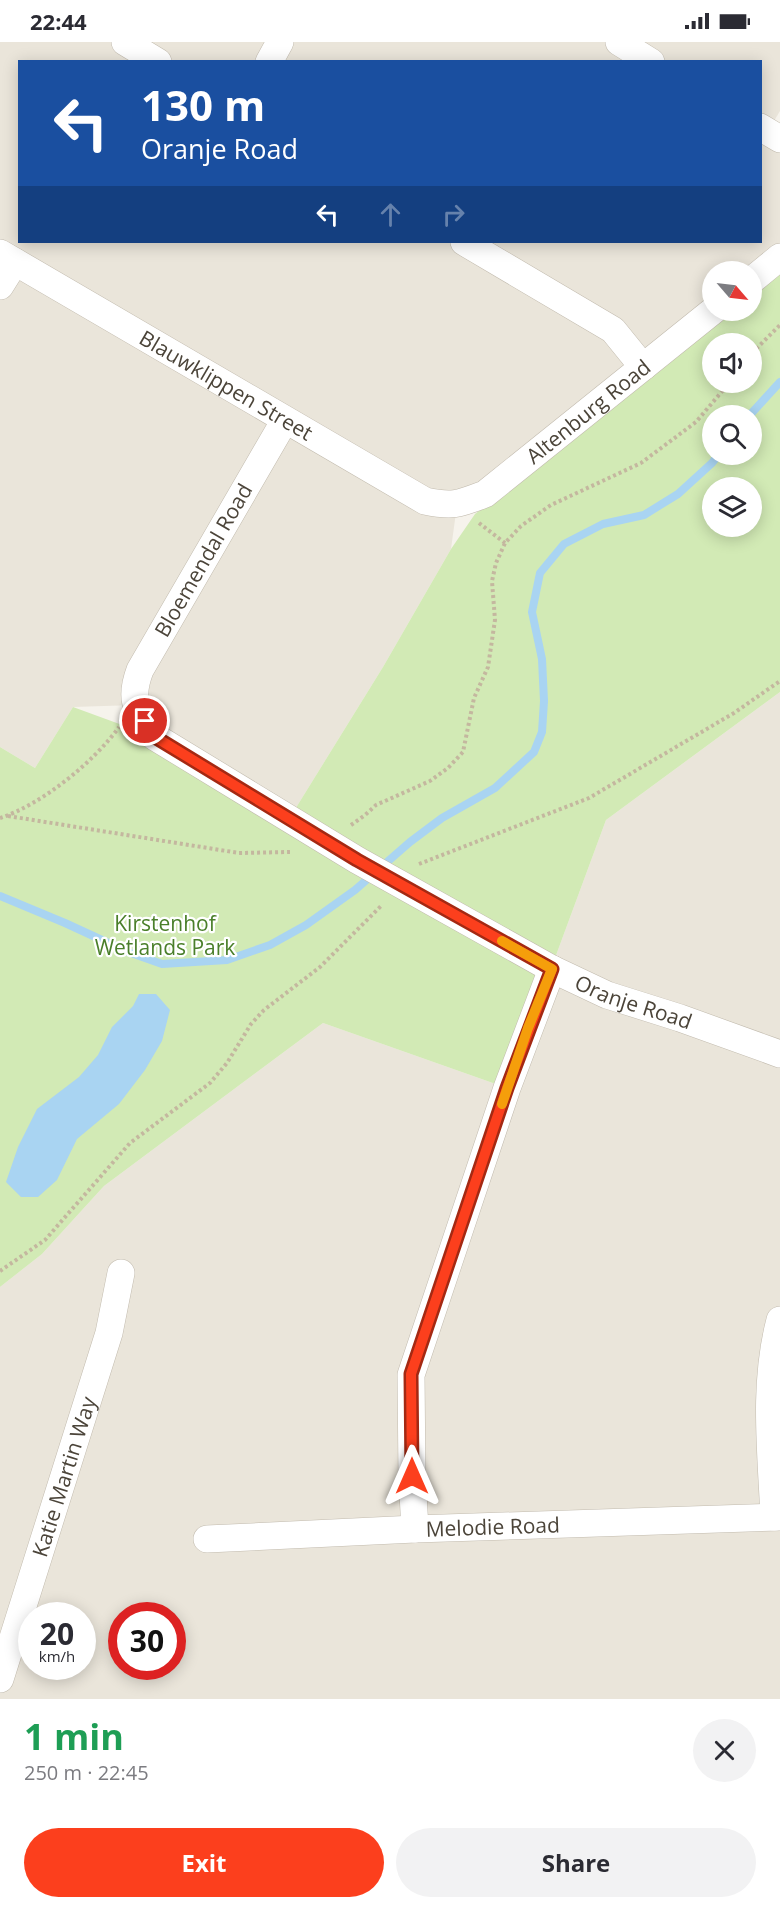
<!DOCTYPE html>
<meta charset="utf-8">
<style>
body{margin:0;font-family:"Open Sans",sans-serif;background:#f2f2f3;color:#2b2b33;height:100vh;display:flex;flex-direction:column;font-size:22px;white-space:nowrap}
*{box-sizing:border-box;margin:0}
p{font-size:20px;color:#7c7c81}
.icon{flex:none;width:33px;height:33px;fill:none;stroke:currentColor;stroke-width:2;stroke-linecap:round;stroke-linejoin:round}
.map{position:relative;height:1657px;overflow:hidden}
.drawer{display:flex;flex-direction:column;background:#fff;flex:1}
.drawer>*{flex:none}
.banner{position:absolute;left:18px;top:18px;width:744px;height:183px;border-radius:0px;box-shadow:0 3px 15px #0003;background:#1a4fa0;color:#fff;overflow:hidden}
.needle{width:39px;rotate:118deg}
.fabs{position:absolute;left:702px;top:219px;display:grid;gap:12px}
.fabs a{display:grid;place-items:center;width:60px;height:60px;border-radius:50%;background:#fff;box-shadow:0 3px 15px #0003;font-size:30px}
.speed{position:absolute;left:18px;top:1560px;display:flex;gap:12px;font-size:30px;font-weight:700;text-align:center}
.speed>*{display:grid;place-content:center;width:78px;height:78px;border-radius:50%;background:#fff;box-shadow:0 3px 15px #0003;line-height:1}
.speed small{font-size:15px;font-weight:400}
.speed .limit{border:9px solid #d22;background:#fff;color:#111}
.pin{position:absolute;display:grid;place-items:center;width:51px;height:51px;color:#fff;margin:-26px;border:3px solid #fff;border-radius:50%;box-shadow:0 2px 6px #0007}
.me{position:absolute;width:66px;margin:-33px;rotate:0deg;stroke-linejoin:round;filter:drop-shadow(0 0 4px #0008)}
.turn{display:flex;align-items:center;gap:21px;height:126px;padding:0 24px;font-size:27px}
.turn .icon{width:78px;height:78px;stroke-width:2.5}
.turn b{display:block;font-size:42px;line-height:51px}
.lanes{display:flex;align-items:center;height:57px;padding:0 24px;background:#0003;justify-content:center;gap:30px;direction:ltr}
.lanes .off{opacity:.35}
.round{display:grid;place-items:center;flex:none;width:63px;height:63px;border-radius:32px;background:#f2f2f3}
.summary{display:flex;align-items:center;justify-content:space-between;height:102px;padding:0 24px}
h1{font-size:36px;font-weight:700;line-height:45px;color:#1e9e55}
.cta{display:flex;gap:12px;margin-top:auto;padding:12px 24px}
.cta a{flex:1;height:69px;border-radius:36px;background:#fc3f1d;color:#fff;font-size:24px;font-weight:700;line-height:69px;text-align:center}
.cta a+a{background:#f2f2f3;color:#2b2b33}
.status{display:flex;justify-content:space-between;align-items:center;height:42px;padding:0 30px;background:#fff;direction:ltr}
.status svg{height:16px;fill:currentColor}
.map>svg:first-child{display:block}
.residential{fill:#eae5da;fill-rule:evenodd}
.green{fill:#d2eab5;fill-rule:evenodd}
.water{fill:#a9d4f2}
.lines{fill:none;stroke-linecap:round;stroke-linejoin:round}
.stream{stroke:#a9d4f2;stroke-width:8}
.street-casing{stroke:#c2bbae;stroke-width:28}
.path{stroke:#c4b79f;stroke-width:4;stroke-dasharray:3 3;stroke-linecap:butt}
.street{stroke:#fff;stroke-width:27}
.route-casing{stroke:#a42913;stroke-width:15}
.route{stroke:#fc3f1d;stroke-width:10}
.slow{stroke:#f59e0b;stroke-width:10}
.labels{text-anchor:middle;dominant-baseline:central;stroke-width:4.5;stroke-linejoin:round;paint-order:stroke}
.street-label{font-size:21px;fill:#4b4439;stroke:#fff}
.park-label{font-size:21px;fill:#4a7f2a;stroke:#fff}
</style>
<div class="status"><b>22:44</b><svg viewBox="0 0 49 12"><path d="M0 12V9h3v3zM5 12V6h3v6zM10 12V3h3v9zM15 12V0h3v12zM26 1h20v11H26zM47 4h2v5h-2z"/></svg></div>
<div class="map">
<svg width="780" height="1657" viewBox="0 0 780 1657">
<rect width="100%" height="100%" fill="#f6f3ec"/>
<!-- residential -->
<path class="residential" d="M0,0H780V69L768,89L780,97V215L752,230H712V268L457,463L451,507L383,625L289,777L155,695L135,663L73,665L35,726L0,705ZM20,20H760V200H20Z
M780,650V1657H0V1245L42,1212L104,1144L323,981L507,1046L606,778ZM32,1574H82V1624H32ZM122,1574H172V1624H122Z"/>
<!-- green -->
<path class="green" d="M780,232V650L606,778L507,1046L323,981L104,1144L42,1212L0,1245V705L35,726L73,665L155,695L289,777L383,625L451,507L475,472L734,269L752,268V255ZM712,302H752V340H712ZM712,374H752V412H712ZM712,446H752V484H712Z"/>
<!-- water -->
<path class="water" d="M139,952H156L170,968L162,999L145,1028L119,1062L77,1097L57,1138L38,1155H21L6,1140L18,1105L37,1067L79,1035L98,1013L112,985L133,964Z"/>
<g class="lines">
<!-- stream -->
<path class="stream" d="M749,374L780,340
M0,854L65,881L128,910L162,922L227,918L270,903L306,883L355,848L410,800L442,776L495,746L534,710L542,690L544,659L542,617L532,570L540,531L564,502L603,482L644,473L678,452L712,421L719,412"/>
<!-- street casing -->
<g class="street-casing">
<g id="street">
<path d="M125,0L158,20"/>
<path d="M619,0L651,20"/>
<path d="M269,20L280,0"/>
<path d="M760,85L780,97"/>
<path d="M464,200L613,288L643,325"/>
<path id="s1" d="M0,211L425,459C453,465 459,462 485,452L714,268"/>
<path d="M752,238L780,215"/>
<path d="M0,244L15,220"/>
<path id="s2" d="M285,378L140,628C128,660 138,668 155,695L357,818L552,927L607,953L680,976L780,1012"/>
<path d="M774,1475C771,1409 763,1342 780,1278"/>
<path d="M415,1487L412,1434L411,1333L507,1046L552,927"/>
<path id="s3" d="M207,1497L415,1487L780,1475"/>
<path id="s4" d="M0,1637L109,1291L121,1231"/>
</g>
</g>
<!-- path -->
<path class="path" d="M752,311L780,283
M479,481L505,501
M8,774L239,811L290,810
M0,776C41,763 94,720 119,685
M351,783L365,773L376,763L430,739L448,726L463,710L474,656L488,625L495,578L492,539L496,521L505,501L521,484L551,463L641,421L696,380L730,340
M419,822L589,756L734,671L780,639
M0,1229L45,1198L130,1101L210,1041L227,1021L251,982L264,968L320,925L382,863"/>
<!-- street -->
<use href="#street" class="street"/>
</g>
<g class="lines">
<!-- route casing -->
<g class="route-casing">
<path id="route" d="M145,679L155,695L357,818L552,927L507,1046L411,1332L412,1434"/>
</g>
<!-- route -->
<use href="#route" class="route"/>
<!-- slow -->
<path class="slow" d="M502,899L552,927L528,986L502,1062"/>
</g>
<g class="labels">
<!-- street labels -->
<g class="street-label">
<text stroke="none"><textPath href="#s1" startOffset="262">Blauwklippen Street</textPath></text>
<text stroke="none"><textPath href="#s1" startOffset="686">Altenburg Road</textPath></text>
<text transform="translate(203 518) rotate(-60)">Bloemendal Road</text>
<text stroke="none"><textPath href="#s2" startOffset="910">Oranje Road</textPath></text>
<text stroke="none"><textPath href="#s4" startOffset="212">Katie Martin Way</textPath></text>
<text stroke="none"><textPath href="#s3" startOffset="286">Melodie Road</textPath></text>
</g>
<!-- park labels -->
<g class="park-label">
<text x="165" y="881">Kirstenhof<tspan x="165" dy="24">Wetlands Park</tspan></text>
</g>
</g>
</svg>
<div class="fabs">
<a><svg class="needle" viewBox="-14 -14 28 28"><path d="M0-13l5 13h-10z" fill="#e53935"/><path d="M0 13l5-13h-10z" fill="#7c7c81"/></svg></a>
<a><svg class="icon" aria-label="sound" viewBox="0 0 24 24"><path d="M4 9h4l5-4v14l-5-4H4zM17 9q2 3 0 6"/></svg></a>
<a><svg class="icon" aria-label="search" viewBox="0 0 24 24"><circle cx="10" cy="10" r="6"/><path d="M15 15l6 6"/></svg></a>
<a><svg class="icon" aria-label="layers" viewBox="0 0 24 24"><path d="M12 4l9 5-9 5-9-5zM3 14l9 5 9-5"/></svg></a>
</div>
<div class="speed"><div>20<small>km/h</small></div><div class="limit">30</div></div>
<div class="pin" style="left:145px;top:679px;background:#d93025"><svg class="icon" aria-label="arrive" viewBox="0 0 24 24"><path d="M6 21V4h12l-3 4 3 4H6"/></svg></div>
<svg class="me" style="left:412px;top:1434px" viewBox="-20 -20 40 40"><path d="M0-17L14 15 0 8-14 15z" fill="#fc3f1d" stroke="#fff" stroke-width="4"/></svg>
<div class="banner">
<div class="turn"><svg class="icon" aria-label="left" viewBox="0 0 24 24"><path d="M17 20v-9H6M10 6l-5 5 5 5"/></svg><div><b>130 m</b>Oranje Road</div></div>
<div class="lanes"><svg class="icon" aria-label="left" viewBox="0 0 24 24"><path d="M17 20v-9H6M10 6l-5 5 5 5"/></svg><svg class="icon off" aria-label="ahead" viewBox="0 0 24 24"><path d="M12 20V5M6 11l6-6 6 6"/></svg><svg class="icon off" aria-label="right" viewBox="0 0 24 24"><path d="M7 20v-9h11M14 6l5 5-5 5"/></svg></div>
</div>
</div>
<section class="drawer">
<div class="summary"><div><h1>1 min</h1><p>250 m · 22:45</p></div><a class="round"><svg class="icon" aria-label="close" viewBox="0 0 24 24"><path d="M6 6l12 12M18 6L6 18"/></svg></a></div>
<div class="cta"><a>Exit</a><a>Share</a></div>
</section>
